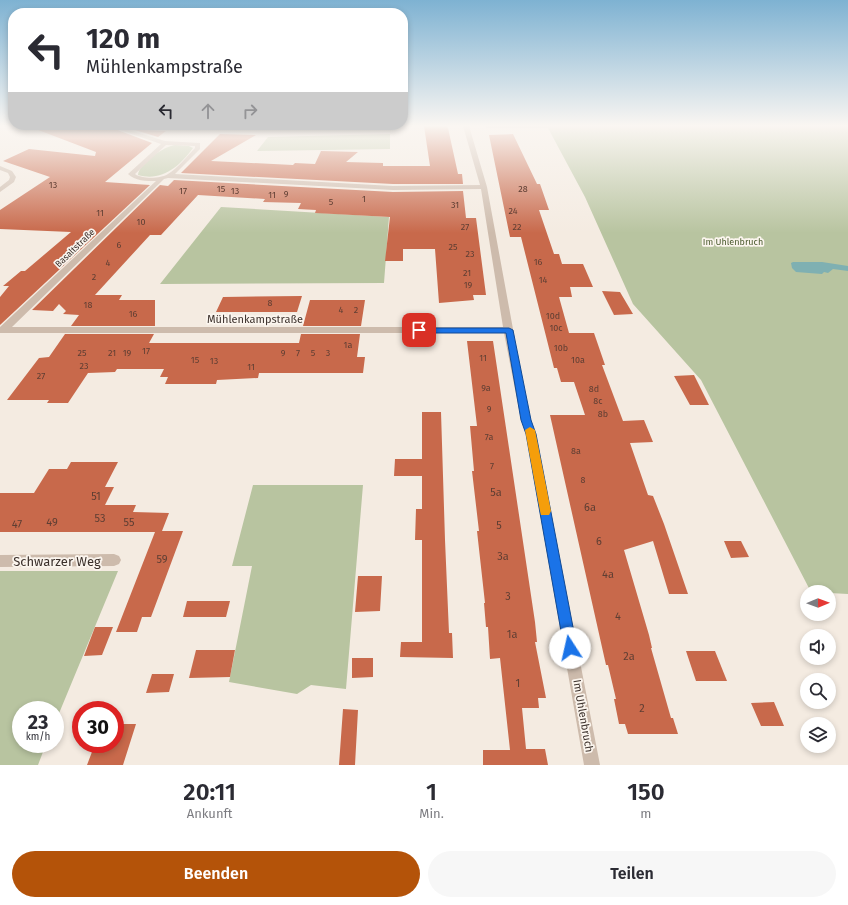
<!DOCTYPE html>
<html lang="de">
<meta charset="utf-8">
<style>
body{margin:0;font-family:"Fira Sans",sans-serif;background:#f7f7f7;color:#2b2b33;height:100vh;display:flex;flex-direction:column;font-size:15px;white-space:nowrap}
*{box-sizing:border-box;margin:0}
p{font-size:13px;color:#7c7c81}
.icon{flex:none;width:22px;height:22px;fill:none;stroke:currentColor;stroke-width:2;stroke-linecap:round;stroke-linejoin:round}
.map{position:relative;height:765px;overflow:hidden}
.drawer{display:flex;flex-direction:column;background:#fff;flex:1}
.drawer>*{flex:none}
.hud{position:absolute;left:8px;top:8px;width:400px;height:122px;border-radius:16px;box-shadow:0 2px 6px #0003;background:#fff;color:#2b2b33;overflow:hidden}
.needle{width:26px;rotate:89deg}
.tools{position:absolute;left:800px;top:585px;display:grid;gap:8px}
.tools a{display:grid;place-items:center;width:36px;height:36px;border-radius:50%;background:#fff;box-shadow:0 2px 6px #0003;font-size:20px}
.speed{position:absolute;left:12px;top:701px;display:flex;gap:8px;font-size:20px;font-weight:700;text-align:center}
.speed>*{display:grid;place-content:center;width:52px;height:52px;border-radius:50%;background:#fff;box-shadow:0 2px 6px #0003;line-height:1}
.speed small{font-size:10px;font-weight:400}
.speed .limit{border:6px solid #d22;background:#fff;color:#111}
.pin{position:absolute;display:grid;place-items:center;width:34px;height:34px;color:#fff;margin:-17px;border-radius:8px;box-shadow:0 2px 6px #0006}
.me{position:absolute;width:44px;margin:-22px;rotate:350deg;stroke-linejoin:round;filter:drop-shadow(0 0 3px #0008)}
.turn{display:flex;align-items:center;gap:14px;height:84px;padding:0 12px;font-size:18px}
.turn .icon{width:52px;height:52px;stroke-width:2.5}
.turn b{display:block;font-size:28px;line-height:34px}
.lanes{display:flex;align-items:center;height:38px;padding:0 12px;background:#0003;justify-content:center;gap:20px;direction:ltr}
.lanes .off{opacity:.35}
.eta{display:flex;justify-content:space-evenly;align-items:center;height:68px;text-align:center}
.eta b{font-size:24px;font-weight:600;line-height:28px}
.button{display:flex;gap:8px;margin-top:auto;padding:8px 12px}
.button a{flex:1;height:46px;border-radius:24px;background:#b45309;color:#fff;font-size:16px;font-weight:600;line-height:46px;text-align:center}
.button a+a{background:#f7f7f7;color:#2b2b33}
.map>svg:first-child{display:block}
.green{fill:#b8c4a0}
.water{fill:#7fb0b2}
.building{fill:#c8694b}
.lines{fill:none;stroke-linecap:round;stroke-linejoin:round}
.street{fill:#cdbbac;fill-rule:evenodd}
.route{fill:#1a73e8;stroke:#114b97}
.slow{fill:#f59e0b}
.labels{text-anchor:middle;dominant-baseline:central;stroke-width:3.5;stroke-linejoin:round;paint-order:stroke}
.number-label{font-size:9px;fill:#5e3e33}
.far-park-label{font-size:9px;fill:#4a5a2e;stroke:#fbf5ee}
.far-street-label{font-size:9px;fill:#3b302b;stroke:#fbf5ee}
.street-label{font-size:11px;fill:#3b302b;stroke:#fbf5ee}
.near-number-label{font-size:11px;fill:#5e3e33}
.near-street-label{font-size:13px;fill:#3b302b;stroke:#fbf5ee}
</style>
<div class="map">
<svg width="848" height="765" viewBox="0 0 848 765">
<rect width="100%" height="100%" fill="#f4ebe1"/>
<!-- green -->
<path class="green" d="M486,126H848V594L811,592L701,380L633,304L585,197L548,128H479H486Z
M390,134V149L257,151L268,137Z
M175,145L189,146L193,148C180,166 162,182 138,175C139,164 164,146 175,145Z
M221,207L389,217L384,283L160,284Z
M253,485H363L346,689L311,685L297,694L229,682L252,566H232Z
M0,571H118L55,723V710H21V744H46L38,765H0Z"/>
<!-- water -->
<path class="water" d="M793,262H822L848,266V271L833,269L828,273L824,272L822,274L796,272L792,268L791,263Z"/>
<!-- building -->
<path class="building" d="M33,126H107L152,143L105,182L150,185L0,325V297L9,286H3L21,271H25L71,232L0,229V210L50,177L3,161L29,149L95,156L96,152L33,128Z
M122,126H136L137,130L166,131L158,137Z
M424,126H446L448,128L458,174H462L463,184H393L181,173L220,134L256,135L211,161L293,165L295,163L315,164L321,151L358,152L346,162L383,163V166H430Z
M513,134L537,184H540L549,210H539L554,254H559L562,264H583L593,287H570L572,297H559L569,333H594L605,365H602L623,421L644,420L653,442L630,443L648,495L653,496L664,524L688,594H669L653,541L624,550L649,635L652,648H651L671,718H673L678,734H628L625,724H619L614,699H616L608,665H606L550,415H585L574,382H561L557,368H554L521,237H510L489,135Z
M174,180L393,192L463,191L466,218H476L486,295H473L474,300L439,303L435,249H403V261H385L390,217L315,213L316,210L298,209L301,203L263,202L265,199L198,195L161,235H150L95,295H122L119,300H155V326H71L79,315L63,314L66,311L59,304L53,311L32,310L160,185L168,186Z
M602,291L620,292L633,314L614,315Z
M302,296L297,312H216L223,297Z
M310,300H365L361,326H303Z
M65,334H154L149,343H299L301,334H360L357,357H365L363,373H259L258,378L217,380L216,384H165L168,377H160L164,369H117L115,372L88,373L68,403H47L49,400H7L39,358L49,357Z
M467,341H493L535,622L537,642H535L546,698H538L539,708H522L526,749H545L548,765H483V750H510L500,658L490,659L488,627H486L484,603H485L477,531H479L472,471H474L470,426H477Z
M694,375L709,405H690L674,376Z
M422,412H441L445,540L449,633H452L453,658L400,657L401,642H422V540H415L416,509H422V476H394L395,459H422Z
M71,462H118L105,487H114L105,505H136L133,512L169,513L162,531H183L151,617H142L137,632H116L155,532H0V493H34L49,469H67Z
M724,541H741L749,557L731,558Z
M358,576H382L380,611L355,612Z
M187,601H230L226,617H183Z
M95,627H113L102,655L84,656Z
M196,650H235L230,677L189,678Z
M686,651H715L727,681H696Z
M352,658H373V677L352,678Z
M152,674H174L169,692L146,693Z
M774,702L784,726H761L751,703Z
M343,709L358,710L355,765H339Z
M115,724H136L123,765H87L95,744H115Z"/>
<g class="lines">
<!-- street -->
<path class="street" d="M108,126H116L165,141L200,143V149L175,174L393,186L480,185L463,126H469L487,187L517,351L531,420L536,434L600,765H584L526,434L521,420L504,333H0V327L156,181C146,181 135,181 128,174L161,144ZM166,145L195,146V148C187,156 178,168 168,174C160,179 142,179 135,174ZM168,178L393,190L481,189L503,327H12L164,179Z
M0,166L12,171L16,177L14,182L0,192V187L9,180L10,177L8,173L0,170Z
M114,554L119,556L121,560L119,564L114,566L0,567V555Z"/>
</g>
<!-- sky -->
<linearGradient id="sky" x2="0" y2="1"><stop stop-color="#7eb2d2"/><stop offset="0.54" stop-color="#faf6f2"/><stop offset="1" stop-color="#faf6f2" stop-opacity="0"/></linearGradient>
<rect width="848" height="233" fill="url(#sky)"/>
<!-- route -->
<path class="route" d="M509,328L513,330L531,420L536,434L577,648L575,653L570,655L566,653L564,648L526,434L521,420L506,333H419L415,330L419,328Z"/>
<!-- slow -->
<path class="slow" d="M530,427L535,430L551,511L549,515H541L540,511L525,430Z"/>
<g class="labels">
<!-- number labels -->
<g class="number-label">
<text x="53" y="185">13</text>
<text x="221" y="189">15</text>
<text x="523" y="189">28</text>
<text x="183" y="191">17</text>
<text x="235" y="191">13</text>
<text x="286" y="194">9</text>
<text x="272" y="195">11</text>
<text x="364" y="199">1</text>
<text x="331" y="202">5</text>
<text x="455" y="205">31</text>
<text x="513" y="211">24</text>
<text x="100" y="213">11</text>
<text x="141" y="222">10</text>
<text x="465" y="227">27</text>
<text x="517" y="227">22</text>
<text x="119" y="245">6</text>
<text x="453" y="247">25</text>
<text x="470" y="254">23</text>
<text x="538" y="262">16</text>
<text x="108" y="263">4</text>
<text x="467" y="273">21</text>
<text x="94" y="277">2</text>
<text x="543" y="280">14</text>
<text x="468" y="285">19</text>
<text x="270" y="303">8</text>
<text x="88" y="305">18</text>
<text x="341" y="310">4</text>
<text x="356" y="310">2</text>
<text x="133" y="314">16</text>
<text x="553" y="316">10d</text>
<text x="556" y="328">10c</text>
<text x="348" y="345">1a</text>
<text x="561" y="348">10b</text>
<text x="146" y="351">17</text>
<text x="82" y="353">25</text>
<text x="112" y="353">21</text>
<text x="127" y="353">19</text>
<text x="283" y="353">9</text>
<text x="298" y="353">7</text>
<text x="313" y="353">5</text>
<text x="328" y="353">3</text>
<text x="483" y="358">11</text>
<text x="195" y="360">15</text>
<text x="578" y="360">10a</text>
<text x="214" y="361">13</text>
<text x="84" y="366">23</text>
<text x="251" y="367">11</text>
<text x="41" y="376">27</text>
<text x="486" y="388">9a</text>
<text x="594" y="389">8d</text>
<text x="598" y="401">8c</text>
<text x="489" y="409">9</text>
<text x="603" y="414">8b</text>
<text x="489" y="437">7a</text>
<text x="576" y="451">8a</text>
<text x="492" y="466">7</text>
<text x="583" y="480">8</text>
</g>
<!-- far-park labels -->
<g class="far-park-label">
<text x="733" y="242">Im Uhlenbruch</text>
</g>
<!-- far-street labels -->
<g class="far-street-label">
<text transform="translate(75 248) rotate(-44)">Basaltstraße</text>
</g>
<!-- street labels -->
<g class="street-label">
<text x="255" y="319">Mühlenkampstraße</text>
<text transform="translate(583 716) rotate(80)">Im Uhlenbruch</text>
</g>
<!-- near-number labels -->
<g class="near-number-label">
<text x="496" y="492">5a</text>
<text x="96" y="496">51</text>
<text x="590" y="507">6a</text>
<text x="100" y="518">53</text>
<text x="52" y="522">49</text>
<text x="129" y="522">55</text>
<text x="17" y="524">47</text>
<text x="499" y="525">5</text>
<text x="599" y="541">6</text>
<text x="503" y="556">3a</text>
<text x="162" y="559">59</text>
<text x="608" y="574">4a</text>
<text x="508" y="596">3</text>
<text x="618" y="616">4</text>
<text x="512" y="634">1a</text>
<text x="629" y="656">2a</text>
<text x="518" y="683">1</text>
<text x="642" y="708">2</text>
</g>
<!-- near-street labels -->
<g class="near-street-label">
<text x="57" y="561">Schwarzer Weg</text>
</g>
</g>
</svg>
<div class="tools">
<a><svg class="needle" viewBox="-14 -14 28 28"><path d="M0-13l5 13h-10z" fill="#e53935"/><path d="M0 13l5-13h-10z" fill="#7c7c81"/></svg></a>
<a><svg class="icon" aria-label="sound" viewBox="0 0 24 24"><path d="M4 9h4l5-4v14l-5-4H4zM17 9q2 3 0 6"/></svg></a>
<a><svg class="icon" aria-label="search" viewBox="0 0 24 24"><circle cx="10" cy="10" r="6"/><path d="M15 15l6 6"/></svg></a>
<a><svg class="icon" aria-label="layers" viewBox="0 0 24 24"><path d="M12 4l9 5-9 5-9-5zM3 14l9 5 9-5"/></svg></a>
</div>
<div class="speed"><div>23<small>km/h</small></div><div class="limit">30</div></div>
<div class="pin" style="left:419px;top:330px;background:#d93025"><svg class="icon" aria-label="arrive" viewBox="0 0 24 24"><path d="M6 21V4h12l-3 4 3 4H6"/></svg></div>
<svg class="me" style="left:570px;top:648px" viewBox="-20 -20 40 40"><circle r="19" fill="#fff"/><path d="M0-13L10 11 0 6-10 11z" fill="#1a73e8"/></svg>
<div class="hud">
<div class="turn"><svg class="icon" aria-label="left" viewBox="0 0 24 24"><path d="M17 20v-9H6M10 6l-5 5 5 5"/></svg><div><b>120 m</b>Mühlenkampstraße</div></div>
<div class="lanes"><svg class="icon" aria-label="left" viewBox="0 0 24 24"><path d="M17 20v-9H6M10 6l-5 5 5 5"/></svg><svg class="icon off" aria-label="ahead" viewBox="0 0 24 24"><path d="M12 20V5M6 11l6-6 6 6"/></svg><svg class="icon off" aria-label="right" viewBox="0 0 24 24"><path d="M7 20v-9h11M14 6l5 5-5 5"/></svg></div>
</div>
</div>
<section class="drawer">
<div class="eta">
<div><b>20:11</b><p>Ankunft</p></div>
<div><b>1</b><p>Min.</p></div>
<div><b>150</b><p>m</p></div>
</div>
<div class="button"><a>Beenden</a><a>Teilen</a></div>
</section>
